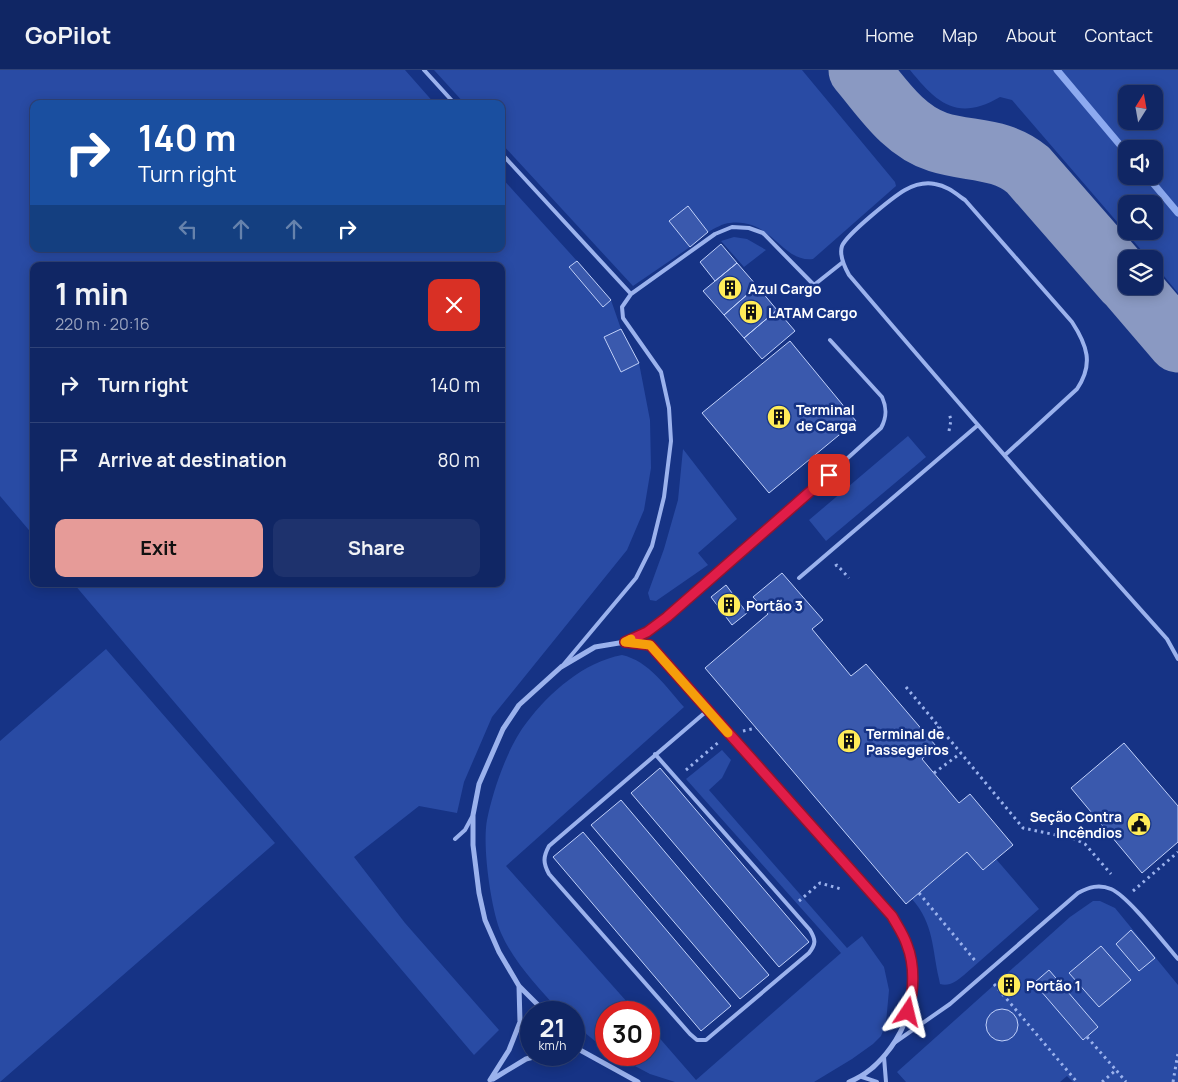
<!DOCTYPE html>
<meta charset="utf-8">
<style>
body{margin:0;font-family:Manrope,sans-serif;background:#1e326d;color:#f1f3f6;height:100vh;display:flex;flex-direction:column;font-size:19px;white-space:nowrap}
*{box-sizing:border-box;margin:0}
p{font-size:16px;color:#9ca5bf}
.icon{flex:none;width:28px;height:28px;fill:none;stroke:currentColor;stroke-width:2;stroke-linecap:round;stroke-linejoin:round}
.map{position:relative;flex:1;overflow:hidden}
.drawer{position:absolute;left:30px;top:192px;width:475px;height:325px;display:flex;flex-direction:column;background:#102664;border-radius:10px;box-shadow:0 2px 12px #0003,0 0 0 1px #304378}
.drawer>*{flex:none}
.guide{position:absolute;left:30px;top:30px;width:475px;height:152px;border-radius:10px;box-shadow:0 2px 12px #0003,0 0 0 1px #304378;background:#1a4fa0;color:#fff;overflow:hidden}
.needle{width:32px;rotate:11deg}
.fabs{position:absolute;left:1118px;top:15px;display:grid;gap:10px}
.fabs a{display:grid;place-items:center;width:45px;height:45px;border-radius:10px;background:#102664;box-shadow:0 2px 12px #0003,0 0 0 1px #304378;font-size:25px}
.speed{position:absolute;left:520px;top:931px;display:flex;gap:10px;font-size:25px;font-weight:700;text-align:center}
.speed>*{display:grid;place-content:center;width:65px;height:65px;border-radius:50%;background:#102664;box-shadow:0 2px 12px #0003,0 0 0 1px #304378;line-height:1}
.speed small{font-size:12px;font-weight:400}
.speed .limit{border:8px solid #d22;background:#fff;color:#111}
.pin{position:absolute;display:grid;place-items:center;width:42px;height:42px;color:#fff;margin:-21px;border-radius:10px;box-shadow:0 2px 8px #0006}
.me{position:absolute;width:55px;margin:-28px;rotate:10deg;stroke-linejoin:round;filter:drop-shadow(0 0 4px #0008)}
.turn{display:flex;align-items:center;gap:18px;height:105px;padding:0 25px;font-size:22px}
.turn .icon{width:65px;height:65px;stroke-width:2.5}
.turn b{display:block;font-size:35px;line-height:42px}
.lanes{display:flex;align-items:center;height:48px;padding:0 25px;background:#0003;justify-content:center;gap:25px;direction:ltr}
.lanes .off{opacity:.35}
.round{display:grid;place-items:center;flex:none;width:52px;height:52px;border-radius:10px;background:#1e326d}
.summary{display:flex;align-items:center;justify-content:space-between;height:85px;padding:0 25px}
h1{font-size:30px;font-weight:700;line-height:38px}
.primary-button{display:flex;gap:10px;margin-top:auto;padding:10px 25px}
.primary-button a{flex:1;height:58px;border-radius:10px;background:#e69b98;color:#111;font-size:20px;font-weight:700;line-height:58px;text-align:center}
.primary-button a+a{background:#1e326d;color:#f1f3f6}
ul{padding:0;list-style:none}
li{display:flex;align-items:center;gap:15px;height:75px;padding:0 25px;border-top:1px solid #304378}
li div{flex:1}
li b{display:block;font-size:19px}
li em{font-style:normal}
header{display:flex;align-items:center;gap:30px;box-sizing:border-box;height:70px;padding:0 25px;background:#102664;border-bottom:1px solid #304378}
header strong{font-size:24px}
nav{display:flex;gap:28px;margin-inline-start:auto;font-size:18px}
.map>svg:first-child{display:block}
.green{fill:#294ba4;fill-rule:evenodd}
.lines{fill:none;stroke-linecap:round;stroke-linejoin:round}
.stream{stroke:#8daaf0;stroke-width:7}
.taxiway{stroke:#8a99c2;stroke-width:61}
.building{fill:#3a59ad;stroke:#c1d1fa}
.path{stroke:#9bb2ed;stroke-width:3;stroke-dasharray:2.5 4;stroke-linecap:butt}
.service{stroke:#9bb2ed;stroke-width:4}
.minor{stroke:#9bb2ed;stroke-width:5}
.route-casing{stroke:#92132f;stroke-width:12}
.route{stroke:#e11d48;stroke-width:9}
.slow{stroke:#f59e0b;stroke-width:9}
.labels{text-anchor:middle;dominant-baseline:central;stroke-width:5;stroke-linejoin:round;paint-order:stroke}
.poi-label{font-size:14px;font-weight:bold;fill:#fff;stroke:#163385;text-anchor:start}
</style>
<header>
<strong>GoPilot</strong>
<nav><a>Home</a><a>Map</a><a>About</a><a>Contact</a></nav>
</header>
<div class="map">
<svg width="1178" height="1012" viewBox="0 0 1178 1012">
<rect width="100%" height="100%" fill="#163385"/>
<!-- green -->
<path class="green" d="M0,0H405L435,34H34V179H501V107L577,191L569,198L603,236L611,230L621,259L604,268L621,302L639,293L650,350L651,398L644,440L627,480L492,647L464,712L457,743L419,736L354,787L405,853L499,960L474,985L74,514H501V196H34V466L0,426Z
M434,0H802L895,112L896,116L813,189C782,193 772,148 730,153C723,153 714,159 708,162L687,137L669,151L690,177L633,216L501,73V34H465Z
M910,0H1178V223L1154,194V189H1149L1012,30L1000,27C957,52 937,33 910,0ZM1126,24H1154V51H1126ZM1126,79H1154V106H1126ZM1126,134H1154V161H1126Z
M734,167L747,169L766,180L744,197L721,171Z
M908,366L926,387L826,471L809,450Z
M683,379L737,449L698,483L708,495L656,531L650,530L648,523L664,479L678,430Z
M106,579L275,773L0,1012V671Z
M622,585C649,591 666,617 684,637L506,796L636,942H606V980L574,954V942H560C539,918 514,893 501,863C491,839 482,776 487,750C493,720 508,676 527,652C550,622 584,592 622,585Z
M722,680L731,690L722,708L709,720L847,878L862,866L884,897L889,920L886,953L881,966L873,974L852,989L814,1012H675L650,1004L614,985H649V956L696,1010L841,883L686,709Z
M967,782L983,800L996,789L1039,839L964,905C957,911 949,917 940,914L939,909C932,878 934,854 912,829Z
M1093,831H1100L1115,838L1178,915V1012H1073L1067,1006L1060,1012H906L897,1002L1070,847Z"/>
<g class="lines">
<!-- stream -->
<path class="stream" d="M1057,0L1126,82
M1147,106L1178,143"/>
<!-- taxiway -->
<path class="taxiway" d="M859,0C882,27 903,61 938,72C969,82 1001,77 1028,100L1126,212
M1130,216L1178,272"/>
</g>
<!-- building -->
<path class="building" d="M688,136L708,162L690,177L669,151Z
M721,174L737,193L715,211L700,192Z
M577,191L611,230L603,237L569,197Z
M737,193L757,216L724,245L703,221Z
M757,216L777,240L744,268L724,245Z
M777,240L795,261L762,289L744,268Z
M621,259L639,293L621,302L604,267Z
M790,271L856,351L769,423L702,343Z
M782,503L823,550L812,559L851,606L866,594L936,676L922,689L959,733L970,724L1013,775L983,800L967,782L906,834L705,598L768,544L753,527Z
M726,515L747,543L732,555L711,527Z
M1124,673L1178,736V772L1142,803L1071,718Z
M660,698L809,872L779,897L631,723Z
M621,730L769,905L740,929L591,755Z
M583,762L731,936L701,961L553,787Z
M1131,860L1155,888L1139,901L1116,874Z
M1101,876L1131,910L1099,937L1069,903Z
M1049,900L1098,957L1083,970L1034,913Z
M1008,903L1021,918L1010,927L998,913Z
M986 955a16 16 0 1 1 32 0a16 16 0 1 1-32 0Z"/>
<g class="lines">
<!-- path -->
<path class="path" d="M949,361L951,350L949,343
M835,496L837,495L849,508
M906,617L1023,758L1075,769L1085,774L1111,804
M743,661L756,658
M927,666L939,657
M686,700L720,671
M934,703L961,683
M1133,821L1178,782
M919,823L977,893
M799,831L820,813L841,819
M994,914L1077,1012
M1087,967L1116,1000
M1102,1012L1116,1000L1126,1012
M1173,1012L1178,983"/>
<!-- service -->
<path class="service" d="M424,0L455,34
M501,83L631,224L622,237L623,248L661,302L669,338L671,371L664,427L652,476L636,508L564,594
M631,224L715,164L732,157L749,158L763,163L814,215L843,192
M1005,385L1077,319C1094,294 1087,275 1072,252L965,130C955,123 947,116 935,114C925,112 914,115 905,120C893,127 847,164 842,176C839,185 844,196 849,205C953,327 1059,449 1167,569L1178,589
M799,508L978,355
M625,572C665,554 698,521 731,492C782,448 831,403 881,358C887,347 887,338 882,327L830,270
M655,684L810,860C816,870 816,874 809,883L706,970H697L690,964L549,804C543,793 543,787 549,776L708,640
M455,769L465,760L472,747
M894,973L950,934L1078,823C1089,817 1099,814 1111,819C1128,826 1164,873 1178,889
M884,987L886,1012
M862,1007L877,1012"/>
<!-- minor -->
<path class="minor" d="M545,942L519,916L499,882L485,850L479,823L473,775V745L479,714L503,659L519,635L561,597L595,577L625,572L650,575L892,846C898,856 905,866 908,877C912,892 914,911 912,926C907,961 882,999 849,1012
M574,973L580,980L638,1012
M493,1009L526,989L541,985
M490,1010L509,980L520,952L519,916"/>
</g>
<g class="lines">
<!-- route casing -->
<g class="route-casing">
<path id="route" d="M829,405L667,547L647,562L625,572L650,575L892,846C897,855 904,865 907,875C915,895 914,921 908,942"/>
</g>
<!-- route -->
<use href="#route" class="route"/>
<!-- slow -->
<path class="slow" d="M631,569L625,572L650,575L728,663"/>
</g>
<!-- icons -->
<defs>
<g id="building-disc" transform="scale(1.25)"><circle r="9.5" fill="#ffec58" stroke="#163385"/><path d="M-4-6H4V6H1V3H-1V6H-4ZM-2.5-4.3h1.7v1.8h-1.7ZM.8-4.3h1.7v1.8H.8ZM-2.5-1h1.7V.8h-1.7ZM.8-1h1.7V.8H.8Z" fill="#111"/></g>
<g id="civic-disc" transform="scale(1.25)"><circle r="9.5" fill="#ffec58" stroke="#163385"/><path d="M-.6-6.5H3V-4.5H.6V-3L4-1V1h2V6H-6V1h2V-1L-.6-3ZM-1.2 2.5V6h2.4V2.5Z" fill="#111"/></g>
</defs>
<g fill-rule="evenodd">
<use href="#building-disc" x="730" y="218"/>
<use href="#building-disc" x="751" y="242"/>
<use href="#building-disc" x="779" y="347"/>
<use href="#building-disc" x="729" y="535"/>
<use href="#building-disc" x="849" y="671"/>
<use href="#civic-disc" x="1139" y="754"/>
<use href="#building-disc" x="1009" y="915"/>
</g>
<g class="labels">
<!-- poi labels -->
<g class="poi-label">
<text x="748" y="218">Azul Cargo</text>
<text x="768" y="242">LATAM Cargo</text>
<text x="796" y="339">Terminal<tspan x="796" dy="16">de Carga</tspan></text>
<text x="746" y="535">Portão 3</text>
<text x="866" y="663">Terminal de<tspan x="866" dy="16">Passegeiros</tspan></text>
<text x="1122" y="746" text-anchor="end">Seção Contra<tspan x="1122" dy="16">Incêndios</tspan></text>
<text x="1026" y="915">Portão 1</text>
</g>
</g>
</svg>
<div class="fabs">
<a><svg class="needle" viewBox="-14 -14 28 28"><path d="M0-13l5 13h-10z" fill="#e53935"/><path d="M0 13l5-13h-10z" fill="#9ca5bf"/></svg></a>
<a><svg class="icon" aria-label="sound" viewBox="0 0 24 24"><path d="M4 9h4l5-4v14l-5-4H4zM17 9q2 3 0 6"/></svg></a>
<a><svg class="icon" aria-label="search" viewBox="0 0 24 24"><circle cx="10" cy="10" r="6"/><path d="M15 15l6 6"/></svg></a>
<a><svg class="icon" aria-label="layers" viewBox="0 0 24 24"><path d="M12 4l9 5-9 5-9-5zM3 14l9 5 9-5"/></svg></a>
</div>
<div class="speed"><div>21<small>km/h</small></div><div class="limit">30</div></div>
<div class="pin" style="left:829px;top:405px;background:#d93025"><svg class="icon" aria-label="arrive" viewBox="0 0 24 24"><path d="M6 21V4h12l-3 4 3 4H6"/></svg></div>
<svg class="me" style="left:908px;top:942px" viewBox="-20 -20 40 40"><path d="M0-17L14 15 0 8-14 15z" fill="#e11d48" stroke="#fff" stroke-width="4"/></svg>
<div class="guide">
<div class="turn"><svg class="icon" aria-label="right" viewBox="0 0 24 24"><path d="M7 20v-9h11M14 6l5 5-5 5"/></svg><div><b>140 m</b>Turn right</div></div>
<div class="lanes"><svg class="icon off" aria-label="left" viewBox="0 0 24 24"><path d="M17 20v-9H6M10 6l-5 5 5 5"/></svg><svg class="icon off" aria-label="ahead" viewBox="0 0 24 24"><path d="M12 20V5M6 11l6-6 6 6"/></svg><svg class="icon off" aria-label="ahead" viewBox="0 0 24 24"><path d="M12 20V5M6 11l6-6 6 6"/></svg><svg class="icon" aria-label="right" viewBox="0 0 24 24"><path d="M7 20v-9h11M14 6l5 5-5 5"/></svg></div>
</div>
<section class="drawer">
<div class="summary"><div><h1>1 min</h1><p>220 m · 20:16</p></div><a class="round" style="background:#d93025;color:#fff"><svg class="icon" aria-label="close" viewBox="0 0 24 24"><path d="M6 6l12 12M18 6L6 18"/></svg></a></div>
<ul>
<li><svg class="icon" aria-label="right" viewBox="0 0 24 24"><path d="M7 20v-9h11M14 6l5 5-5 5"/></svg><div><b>Turn right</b></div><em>140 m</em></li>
<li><svg class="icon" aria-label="arrive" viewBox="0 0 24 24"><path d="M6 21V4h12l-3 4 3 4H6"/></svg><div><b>Arrive at destination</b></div><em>80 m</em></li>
</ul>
<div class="primary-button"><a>Exit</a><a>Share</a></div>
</section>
</div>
